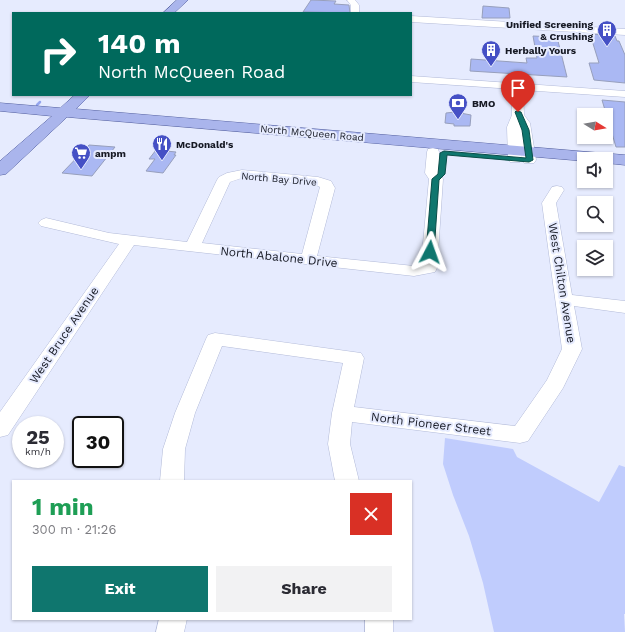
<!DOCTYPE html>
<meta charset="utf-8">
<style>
body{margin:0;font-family:"Work Sans",sans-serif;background:#f2f2f3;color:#2b2b33;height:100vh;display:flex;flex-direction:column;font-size:15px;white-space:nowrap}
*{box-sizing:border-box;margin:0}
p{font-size:13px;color:#7c7c81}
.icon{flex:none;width:22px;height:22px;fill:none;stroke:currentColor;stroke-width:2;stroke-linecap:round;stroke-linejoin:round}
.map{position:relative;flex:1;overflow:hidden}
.side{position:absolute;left:12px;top:480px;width:400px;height:140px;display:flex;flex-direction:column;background:#fff;border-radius:0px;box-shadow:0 1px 3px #0004}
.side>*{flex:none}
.guide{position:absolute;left:12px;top:12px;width:400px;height:84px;border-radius:0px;box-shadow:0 1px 3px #0004;background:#00695c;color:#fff;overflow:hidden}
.needle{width:26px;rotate:101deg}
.tools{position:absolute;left:577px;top:108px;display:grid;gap:8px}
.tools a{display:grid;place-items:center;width:36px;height:36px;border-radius:0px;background:#fff;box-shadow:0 1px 3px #0004;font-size:20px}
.speed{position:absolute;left:12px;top:416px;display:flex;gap:8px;font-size:20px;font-weight:700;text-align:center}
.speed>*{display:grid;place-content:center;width:52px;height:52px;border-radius:50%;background:#fff;box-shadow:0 1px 3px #0004;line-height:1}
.speed small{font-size:10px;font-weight:400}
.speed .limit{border:2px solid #111;border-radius:6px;background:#fff;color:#111}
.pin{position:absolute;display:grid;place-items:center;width:34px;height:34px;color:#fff;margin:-41px -17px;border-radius:50% 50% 50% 0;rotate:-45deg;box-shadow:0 0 4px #0007}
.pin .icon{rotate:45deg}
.me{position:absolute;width:44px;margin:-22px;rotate:4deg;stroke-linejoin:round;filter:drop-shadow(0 0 3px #0008)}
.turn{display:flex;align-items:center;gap:14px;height:84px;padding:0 20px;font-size:18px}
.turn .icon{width:52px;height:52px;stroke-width:2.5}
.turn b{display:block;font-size:28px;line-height:34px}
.round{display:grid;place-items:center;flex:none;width:42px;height:42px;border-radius:0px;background:#f2f2f3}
.overview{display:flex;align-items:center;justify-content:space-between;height:68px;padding:0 20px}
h1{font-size:24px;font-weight:700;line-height:30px;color:#1e9e55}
.action{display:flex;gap:8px;margin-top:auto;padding:8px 20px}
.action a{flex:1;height:46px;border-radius:0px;background:#0f766e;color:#fff;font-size:16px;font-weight:700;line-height:46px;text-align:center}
.action a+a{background:#f2f2f3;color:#2b2b33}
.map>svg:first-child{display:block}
.green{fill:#c0ccfd}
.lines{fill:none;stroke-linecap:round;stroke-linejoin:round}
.stream{stroke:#96a6ee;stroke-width:2.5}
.building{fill:#aab8f3;stroke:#979fbc}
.minor-casing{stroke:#b2bad8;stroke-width:1}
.major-casing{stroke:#525e9e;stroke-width:1}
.minor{fill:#fff;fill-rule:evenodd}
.major{fill:#aab5ec;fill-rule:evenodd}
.route{fill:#0f766e;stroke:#0a4d48}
.labels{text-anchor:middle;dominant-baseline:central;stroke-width:4;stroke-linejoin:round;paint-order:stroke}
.far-poi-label{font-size:10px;font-weight:bold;fill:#161924;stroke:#e6ebfe;text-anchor:start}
.far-street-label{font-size:10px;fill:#161924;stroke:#e6ebfe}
.street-label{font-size:12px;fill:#161924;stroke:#e6ebfe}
</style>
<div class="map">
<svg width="625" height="632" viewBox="0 0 625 632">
<rect width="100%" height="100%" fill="#e6ebfe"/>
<!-- green -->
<path class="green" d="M445,438L513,449L517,457L599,502L619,465L625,467V614H624L625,632H494L483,583L469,536L453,495L443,464Z"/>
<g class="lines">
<!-- stream -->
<path class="stream" d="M37,105L40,102"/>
</g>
<!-- building -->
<path class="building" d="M311,0L336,1L334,4L349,5L350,13L303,12Z
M483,6L509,8L510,18H482Z
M590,34L615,36L617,41H619L625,55V83L594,80L589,63H599Z
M533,36L557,37L567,77L470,71L471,59L527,63L526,58H537Z
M602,100L625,102V147H616Z
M455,112L471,115L470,126H454V124L445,123L446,113Z
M89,145L115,147L92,176L62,173Z
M156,150L176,152L174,155H176L163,173L146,171L155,159H149Z"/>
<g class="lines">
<!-- minor casing -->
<g class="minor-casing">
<path id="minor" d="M347,0H355L359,5V13H351V5Z
M411,16L625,29V35L411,22Z
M411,76L625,91V97L523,90L524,115L530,123L536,160L534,163H524L522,160L520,143L522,159L520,162H510L508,159L507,127L512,115V89L411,82Z
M433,148L438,149L439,152V173L443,179L437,268L435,272L414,276L134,245L8,435L0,437V412L119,244L41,226L38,223L41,220L46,218L109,233L187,242L217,180L219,177L227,173L242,170L318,177L331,181L335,188L317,256L414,266L421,265L429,179L425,173L427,152L428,149ZM242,178L316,185L320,187L302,254L202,243L230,182Z
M557,186L562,187L564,190L556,203L572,295L625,301V313L574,306L582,349L563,388L528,441L520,443L352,422L350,444L359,481H335L328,444L332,413L343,363L222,346L195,413L185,449L184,481H160L163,449L175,413L206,339L208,335L215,333L361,353L364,358L354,407L515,426L547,380L562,349L542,203L552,187Z
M159,619H187L184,632H156Z
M365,619H393V632H365Z"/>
</g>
<!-- major casing -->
<g class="major-casing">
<path id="major" d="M177,0H188L174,13H163Z
M75,95H90L76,109L625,155V165L606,163V159H584V161L67,117L6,174L0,175V161L52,116L0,111V103L60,108Z"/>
</g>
<!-- minor -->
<use href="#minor" class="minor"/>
<!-- major -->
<use href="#major" class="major"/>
</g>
<!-- route -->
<path class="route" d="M516,111L521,112L529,130L533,160L529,162L447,155L445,174L439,180L434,252L430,255L428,254L426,252L432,179L438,174L440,153L444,151L526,158L522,130L515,112Z"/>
<!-- icons -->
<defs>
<g id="building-pin" transform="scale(1)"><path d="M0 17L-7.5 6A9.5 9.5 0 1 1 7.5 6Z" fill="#4550c5" stroke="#e6ebfe"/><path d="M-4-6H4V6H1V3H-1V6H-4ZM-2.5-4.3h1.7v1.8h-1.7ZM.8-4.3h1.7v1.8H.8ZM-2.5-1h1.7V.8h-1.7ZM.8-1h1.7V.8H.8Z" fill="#fff"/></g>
<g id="bank-pin" transform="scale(1)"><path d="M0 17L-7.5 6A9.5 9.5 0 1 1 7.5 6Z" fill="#4550c5" stroke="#e6ebfe"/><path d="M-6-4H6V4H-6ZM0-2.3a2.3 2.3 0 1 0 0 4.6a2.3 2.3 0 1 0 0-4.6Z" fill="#fff"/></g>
<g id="restaurant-pin" transform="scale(1)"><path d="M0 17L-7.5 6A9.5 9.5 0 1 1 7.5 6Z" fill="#4550c5" stroke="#e6ebfe"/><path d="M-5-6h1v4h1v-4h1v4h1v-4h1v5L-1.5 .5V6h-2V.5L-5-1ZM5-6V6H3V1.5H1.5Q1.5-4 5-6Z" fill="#fff"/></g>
<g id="supermarket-pin" transform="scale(1)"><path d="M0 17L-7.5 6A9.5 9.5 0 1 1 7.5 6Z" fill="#4550c5" stroke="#e6ebfe"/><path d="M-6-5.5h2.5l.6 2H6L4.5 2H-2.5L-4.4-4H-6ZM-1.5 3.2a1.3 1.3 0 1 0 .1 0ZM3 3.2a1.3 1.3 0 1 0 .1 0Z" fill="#fff"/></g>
</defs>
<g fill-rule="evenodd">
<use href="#building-pin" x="607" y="30"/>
<use href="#building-pin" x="491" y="50"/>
<use href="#bank-pin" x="458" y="103"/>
<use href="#restaurant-pin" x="162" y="144"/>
<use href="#supermarket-pin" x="81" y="153"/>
</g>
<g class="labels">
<!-- far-poi labels -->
<g class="far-poi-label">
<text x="593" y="24" text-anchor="end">Unified Screening<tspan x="593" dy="12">&amp; Crushing</tspan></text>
<text x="505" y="50">Herbally Yours</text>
<text x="472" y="103">BMO</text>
<text x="176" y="144">McDonald's</text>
<text x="95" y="153">ampm</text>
</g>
<!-- far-street labels -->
<g class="far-street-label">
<text transform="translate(312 133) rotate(5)">North McQueen Road</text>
<text transform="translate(279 179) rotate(5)">North Bay Drive</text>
</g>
<!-- street labels -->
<g class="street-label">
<text transform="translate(279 257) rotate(6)">North Abalone Drive</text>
<text transform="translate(562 283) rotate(81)">West Chilton Avenue</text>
<text transform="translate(64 335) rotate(-56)">West Bruce Avenue</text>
<text transform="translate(431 424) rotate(7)">North Pioneer Street</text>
</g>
</g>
</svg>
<div class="tools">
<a><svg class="needle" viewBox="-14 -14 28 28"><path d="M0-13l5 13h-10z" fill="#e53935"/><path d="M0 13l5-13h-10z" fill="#7c7c81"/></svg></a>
<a><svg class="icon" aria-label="sound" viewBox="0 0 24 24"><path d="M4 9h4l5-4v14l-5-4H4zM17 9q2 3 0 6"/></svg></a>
<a><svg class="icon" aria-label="search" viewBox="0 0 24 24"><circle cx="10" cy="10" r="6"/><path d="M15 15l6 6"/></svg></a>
<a><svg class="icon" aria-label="layers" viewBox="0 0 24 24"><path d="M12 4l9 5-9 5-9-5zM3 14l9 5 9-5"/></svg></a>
</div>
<div class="speed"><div>25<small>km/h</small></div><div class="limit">30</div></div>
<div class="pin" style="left:518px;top:112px;background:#d93025"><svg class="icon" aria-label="arrive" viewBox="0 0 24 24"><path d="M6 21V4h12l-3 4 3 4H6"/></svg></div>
<svg class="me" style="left:430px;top:252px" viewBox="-20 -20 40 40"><path d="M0-17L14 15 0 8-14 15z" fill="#0f766e" stroke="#fff" stroke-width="4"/></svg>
<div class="guide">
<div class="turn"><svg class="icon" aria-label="right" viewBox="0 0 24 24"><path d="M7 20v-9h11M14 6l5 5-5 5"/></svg><div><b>140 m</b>North McQueen Road</div></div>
</div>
<section class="side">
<div class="overview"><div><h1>1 min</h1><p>300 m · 21:26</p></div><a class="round" style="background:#d93025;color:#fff"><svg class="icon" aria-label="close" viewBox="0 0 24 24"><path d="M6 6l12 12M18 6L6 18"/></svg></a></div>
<div class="action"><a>Exit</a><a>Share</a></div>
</section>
</div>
